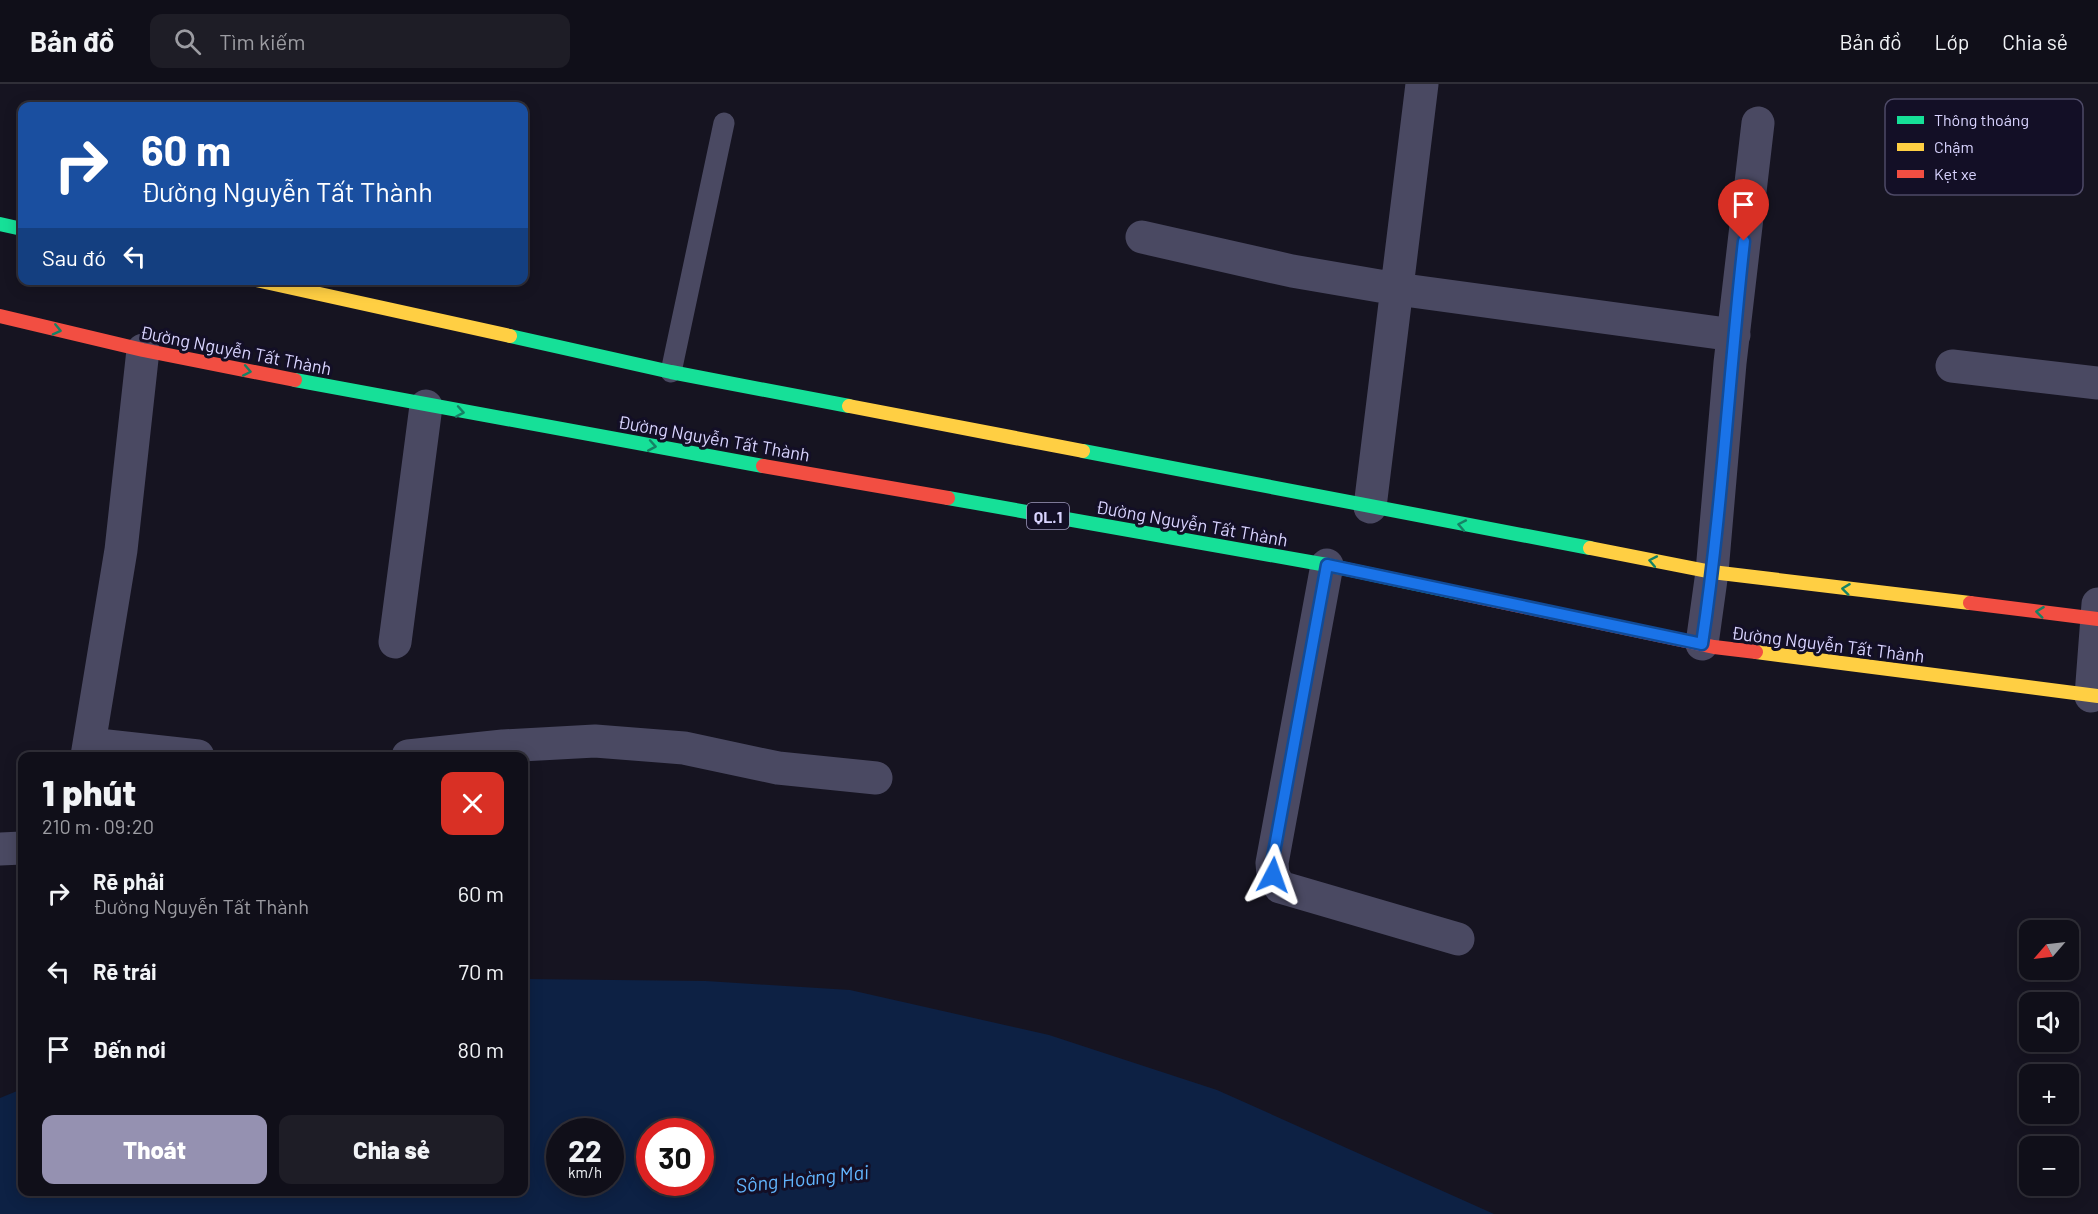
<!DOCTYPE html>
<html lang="vi">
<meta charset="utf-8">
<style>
body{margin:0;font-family:Barlow,sans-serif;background:#1e1d26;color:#f1f3f6;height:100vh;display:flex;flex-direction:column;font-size:22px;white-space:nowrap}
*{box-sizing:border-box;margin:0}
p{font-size:20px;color:#9c9ca2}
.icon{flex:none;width:33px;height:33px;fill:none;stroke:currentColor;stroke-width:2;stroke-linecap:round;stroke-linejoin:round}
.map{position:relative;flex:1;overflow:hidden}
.sheet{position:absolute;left:18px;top:668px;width:510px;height:444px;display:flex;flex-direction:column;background:#100f19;border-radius:12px;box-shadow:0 3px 15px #0003,0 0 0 2px #302f38}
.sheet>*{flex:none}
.top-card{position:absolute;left:18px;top:18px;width:510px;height:183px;border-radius:12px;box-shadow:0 3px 15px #0003,0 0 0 2px #302f38;background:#1a4fa0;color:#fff;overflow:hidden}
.needle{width:39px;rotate:242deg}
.tools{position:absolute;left:2019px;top:836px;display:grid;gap:12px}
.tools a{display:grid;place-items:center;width:60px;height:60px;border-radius:12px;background:#100f19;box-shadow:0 3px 15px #0003,0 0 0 2px #302f38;font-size:30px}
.speed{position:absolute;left:546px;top:1034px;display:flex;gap:12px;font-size:30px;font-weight:700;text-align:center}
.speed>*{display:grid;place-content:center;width:78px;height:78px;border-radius:50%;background:#100f19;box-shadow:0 3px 15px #0003,0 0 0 2px #302f38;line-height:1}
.speed small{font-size:15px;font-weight:400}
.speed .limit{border:9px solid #d22;background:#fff;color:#111}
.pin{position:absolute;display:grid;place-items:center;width:51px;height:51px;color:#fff;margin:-62px -26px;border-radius:50% 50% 50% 0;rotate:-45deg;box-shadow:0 0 6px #0007}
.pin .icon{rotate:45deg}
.me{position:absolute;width:66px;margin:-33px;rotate:4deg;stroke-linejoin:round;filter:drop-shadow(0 0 4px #0008)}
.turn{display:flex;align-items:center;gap:21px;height:126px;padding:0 24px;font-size:27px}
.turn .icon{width:78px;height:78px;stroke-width:2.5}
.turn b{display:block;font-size:42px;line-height:51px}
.then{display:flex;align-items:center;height:57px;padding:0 24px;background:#0003;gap:12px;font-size:22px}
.round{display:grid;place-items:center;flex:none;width:63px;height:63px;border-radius:12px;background:#1e1d26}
.overview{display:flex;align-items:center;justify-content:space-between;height:102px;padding:0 24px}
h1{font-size:36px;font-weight:800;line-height:45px}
.action{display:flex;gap:12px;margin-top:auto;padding:12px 24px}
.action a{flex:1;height:69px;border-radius:12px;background:#9591b1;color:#fff;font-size:24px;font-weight:800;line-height:69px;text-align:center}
.action a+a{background:#1e1d26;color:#f1f3f6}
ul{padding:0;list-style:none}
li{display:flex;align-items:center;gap:18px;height:78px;padding:0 24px}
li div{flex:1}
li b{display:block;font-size:22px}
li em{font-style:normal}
header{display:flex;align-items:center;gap:36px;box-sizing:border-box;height:84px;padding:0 30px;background:#100f19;border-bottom:2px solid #302f38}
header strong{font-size:28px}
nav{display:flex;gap:33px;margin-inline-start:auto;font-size:21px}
.search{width:420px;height:54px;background:#1e1d26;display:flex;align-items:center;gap:15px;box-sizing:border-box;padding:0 21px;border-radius:12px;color:#9c9ca2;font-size:22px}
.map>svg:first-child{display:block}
.water{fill:#0d2144;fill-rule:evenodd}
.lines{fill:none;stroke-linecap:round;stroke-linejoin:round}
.lane{stroke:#4a4962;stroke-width:21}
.street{stroke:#4a4962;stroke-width:33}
.fast{stroke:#16e098;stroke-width:14}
.slow{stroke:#ffcf43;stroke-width:14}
.jam{stroke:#f24e42;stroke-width:14}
.oneway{stroke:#158265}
.route-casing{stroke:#114b97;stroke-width:15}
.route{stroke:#1a73e8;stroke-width:10}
.labels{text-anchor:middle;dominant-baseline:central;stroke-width:6;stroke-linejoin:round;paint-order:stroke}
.shield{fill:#130f26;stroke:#9e99be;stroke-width:1.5}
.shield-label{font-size:16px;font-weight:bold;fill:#d9d4ff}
.street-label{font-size:18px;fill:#d9d4ff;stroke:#130f26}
.water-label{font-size:20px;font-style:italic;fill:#62b6ff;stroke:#130f26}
.key{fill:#130f26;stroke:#4e4a67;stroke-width:1.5}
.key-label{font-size:16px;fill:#d9d4ff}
</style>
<header>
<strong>Bản đồ</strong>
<div class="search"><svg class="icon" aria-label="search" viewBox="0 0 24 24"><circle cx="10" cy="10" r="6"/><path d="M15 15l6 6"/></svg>Tìm kiếm</div>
<nav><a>Bản đồ</a><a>Lớp</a><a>Chia sẻ</a></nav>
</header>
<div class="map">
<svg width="2098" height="1130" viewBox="0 0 2098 1130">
<rect width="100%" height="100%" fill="#161421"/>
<!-- water -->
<path class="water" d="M524,895L706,897L850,906L1049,951L1217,1006L1494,1130H0V1014L22,1005V1107H524ZM560,1047H610V1098H560ZM650,1047H700V1098H650Z"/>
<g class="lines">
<!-- lane -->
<path class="lane" d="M671,288L724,39"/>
<!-- street -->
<path class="street" d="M1142,153L1292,187L1397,205L1734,251
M1952,282L2098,299
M1370,423L1422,0
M1327,481L1272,779L1273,791L1280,803L1458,855
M395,558L426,322
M1702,560L1712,488L1730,279L1758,39
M2091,612L2098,520
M89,660L198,672
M87,672L121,466L143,266
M408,672L503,662L595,657L684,664L778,684L876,694
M0,765L22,764"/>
<!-- fast -->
<path class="fast" d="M0,140L22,145
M510,252L671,288L849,322
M295,296L763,382
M1083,367L1590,464
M948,414L1327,481L1458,509"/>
<!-- slow -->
<path class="slow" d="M256,196L510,252
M849,322L1083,367
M1590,464L1712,488L1970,519
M1756,568L2098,612"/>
<!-- jam -->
<path class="jam" d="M0,232L143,266L295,296
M763,382L948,414
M1458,509L1714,563L1756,568
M1970,519L2098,535"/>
</g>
<!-- one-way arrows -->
<defs><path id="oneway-chevron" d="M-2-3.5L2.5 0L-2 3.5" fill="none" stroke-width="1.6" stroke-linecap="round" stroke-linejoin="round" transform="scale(1.5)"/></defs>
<g class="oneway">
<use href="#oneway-chevron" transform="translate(57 246) rotate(13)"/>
<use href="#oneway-chevron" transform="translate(247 287) rotate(11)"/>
<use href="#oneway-chevron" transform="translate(460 328) rotate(10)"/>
<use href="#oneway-chevron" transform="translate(652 362) rotate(10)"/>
<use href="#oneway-chevron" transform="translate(1462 441) rotate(-169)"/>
<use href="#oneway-chevron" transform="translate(1653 477) rotate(-169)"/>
<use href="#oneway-chevron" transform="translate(1846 505) rotate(-173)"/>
<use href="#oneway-chevron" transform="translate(2040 528) rotate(-173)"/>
</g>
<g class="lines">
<!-- route casing -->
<g class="route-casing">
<path id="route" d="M1273,791L1272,779L1327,481L1702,560C1722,427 1729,291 1744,157"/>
</g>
<!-- route -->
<use href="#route" class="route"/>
</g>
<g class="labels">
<!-- shield labels -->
<rect class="shield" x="1027" y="419" width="42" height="26" rx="4.5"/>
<g class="shield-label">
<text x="1048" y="432">QL.1</text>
</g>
<!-- street labels -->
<g class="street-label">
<text transform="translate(236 266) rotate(11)">Đường Nguyễn Tất Thành</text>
<text transform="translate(714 354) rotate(10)">Đường Nguyễn Tất Thành</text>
<text transform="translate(1192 439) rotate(10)">Đường Nguyễn Tất Thành</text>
<text transform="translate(1828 560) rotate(7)">Đường Nguyễn Tất Thành</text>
</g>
<!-- water labels -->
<g class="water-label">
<text transform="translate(802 1094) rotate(-6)">Sông Hoàng Mai</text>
</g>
</g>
<!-- legend -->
<rect x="1885" y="15" width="198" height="96" rx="9" class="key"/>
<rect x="1897" y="32" width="27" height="8" fill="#16e098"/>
<rect x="1897" y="59" width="27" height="8" fill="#ffcf43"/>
<rect x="1897" y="86" width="27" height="8" fill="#f24e42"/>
<g class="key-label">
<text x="1934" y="42">Thông thoáng</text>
<text x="1934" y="69">Chậm</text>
<text x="1934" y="96">Kẹt xe</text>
</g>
</svg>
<div class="tools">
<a><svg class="needle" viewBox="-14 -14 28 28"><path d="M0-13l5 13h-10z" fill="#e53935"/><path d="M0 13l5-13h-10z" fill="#9c9ca2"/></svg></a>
<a><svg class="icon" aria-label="sound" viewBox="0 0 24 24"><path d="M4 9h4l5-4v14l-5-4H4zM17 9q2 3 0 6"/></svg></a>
<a>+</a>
<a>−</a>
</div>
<div class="speed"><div>22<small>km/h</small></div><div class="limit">30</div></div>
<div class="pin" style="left:1744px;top:157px;background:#d93025"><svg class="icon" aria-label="arrive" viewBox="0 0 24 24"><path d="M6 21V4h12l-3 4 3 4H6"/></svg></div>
<svg class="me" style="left:1273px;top:791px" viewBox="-20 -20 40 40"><path d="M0-17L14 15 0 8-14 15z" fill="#1a73e8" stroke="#fff" stroke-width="4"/></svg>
<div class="top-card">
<div class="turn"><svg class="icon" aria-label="right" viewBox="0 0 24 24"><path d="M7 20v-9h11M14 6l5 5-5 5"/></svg><div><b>60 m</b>Đường Nguyễn Tất Thành</div></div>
<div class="then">Sau đó<svg class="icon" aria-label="left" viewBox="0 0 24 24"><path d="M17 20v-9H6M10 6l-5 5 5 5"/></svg></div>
</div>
<section class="sheet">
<div class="overview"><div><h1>1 phút</h1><p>210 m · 09:20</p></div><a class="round" style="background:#d93025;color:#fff"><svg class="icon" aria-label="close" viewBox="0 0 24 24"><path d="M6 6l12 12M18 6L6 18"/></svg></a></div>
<ul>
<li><svg class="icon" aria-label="right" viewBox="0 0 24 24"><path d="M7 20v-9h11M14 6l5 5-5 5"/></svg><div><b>Rẽ phải</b><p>Đường Nguyễn Tất Thành</p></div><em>60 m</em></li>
<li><svg class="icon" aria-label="left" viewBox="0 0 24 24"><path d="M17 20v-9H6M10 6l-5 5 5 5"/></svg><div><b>Rẽ trái</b></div><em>70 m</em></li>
<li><svg class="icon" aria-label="arrive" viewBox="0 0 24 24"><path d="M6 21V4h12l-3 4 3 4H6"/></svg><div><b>Đến nơi</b></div><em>80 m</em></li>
</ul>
<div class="action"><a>Thoát</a><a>Chia sẻ</a></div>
</section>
</div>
